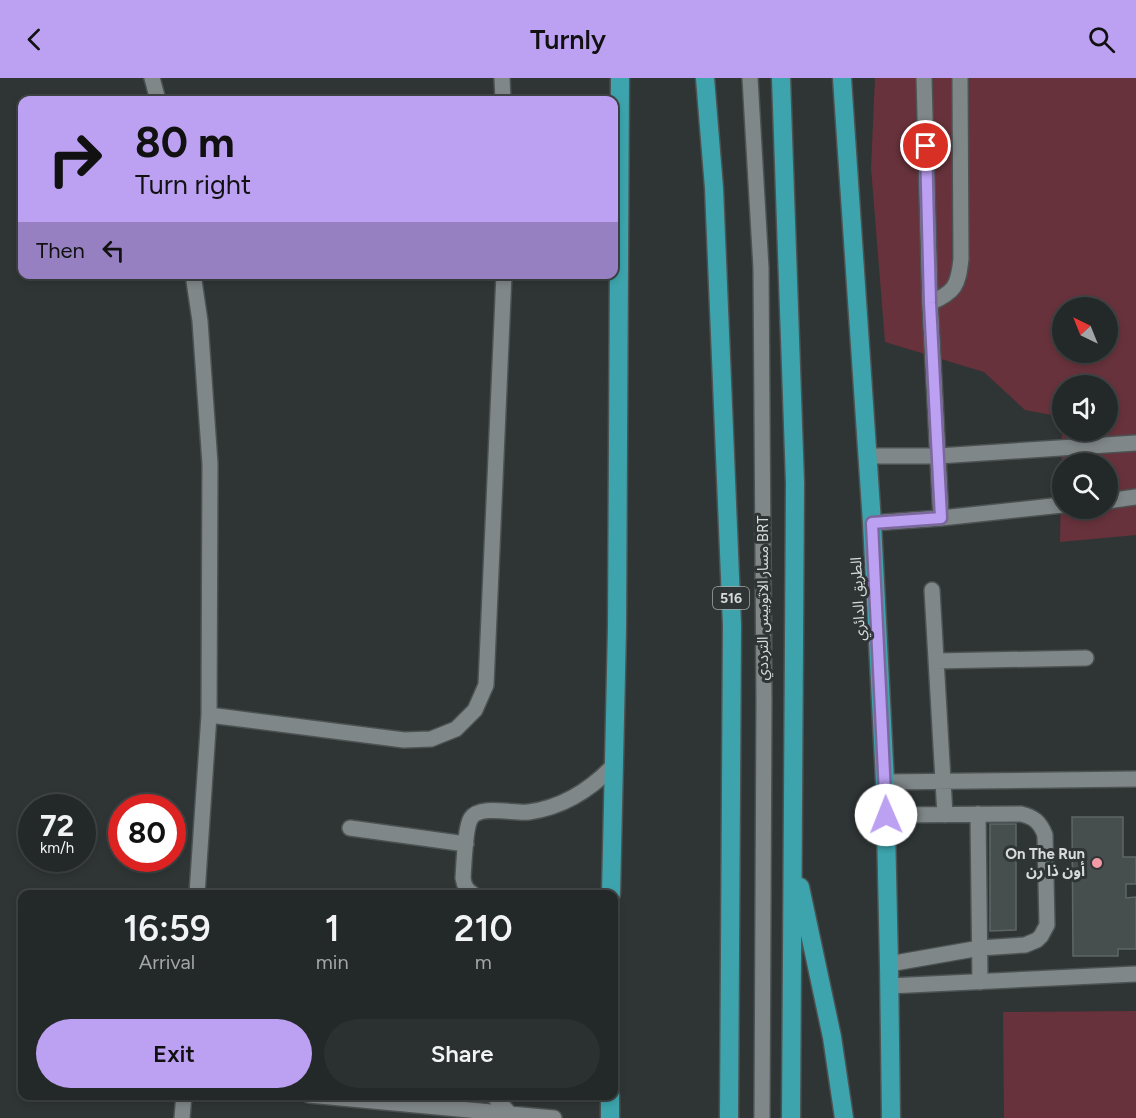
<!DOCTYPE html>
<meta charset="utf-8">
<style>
body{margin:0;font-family:Figtree,"Noto Sans Arabic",sans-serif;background:#2b3030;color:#f1f3f6;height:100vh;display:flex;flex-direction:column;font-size:22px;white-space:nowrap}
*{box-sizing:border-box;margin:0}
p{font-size:20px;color:#a3a6a8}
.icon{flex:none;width:33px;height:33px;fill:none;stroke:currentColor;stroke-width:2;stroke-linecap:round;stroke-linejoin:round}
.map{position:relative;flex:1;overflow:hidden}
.sheet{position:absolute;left:18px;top:812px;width:600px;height:210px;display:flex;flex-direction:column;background:#232828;border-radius:12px;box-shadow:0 3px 9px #0003,0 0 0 2px #404445}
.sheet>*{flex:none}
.top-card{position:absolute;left:18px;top:18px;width:600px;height:183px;border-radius:12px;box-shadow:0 3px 9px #0003,0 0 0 2px #404445;background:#bca0f2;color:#111;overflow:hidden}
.needle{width:39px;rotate:317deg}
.tools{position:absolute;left:1052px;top:219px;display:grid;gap:12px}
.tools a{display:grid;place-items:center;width:66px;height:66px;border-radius:50%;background:#232828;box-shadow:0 3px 9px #0003,0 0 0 2px #404445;font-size:30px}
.speed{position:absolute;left:18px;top:716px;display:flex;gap:12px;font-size:30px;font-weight:700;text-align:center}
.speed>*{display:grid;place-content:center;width:78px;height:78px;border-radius:50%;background:#232828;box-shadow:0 3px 9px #0003,0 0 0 2px #404445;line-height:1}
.speed small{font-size:15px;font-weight:400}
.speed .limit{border:9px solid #d22;background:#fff;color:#111}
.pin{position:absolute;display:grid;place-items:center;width:51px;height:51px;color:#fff;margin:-26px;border:3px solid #fff;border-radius:50%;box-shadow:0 2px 6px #0007}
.me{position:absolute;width:66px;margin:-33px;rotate:359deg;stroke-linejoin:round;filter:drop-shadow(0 0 4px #0008)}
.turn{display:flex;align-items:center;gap:21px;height:126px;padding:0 18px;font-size:27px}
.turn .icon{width:78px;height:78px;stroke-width:2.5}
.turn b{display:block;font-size:42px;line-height:51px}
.then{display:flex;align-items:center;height:57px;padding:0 18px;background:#0003;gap:12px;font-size:22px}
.eta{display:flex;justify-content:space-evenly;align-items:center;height:102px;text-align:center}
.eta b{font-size:36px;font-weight:600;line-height:42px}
.cta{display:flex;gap:12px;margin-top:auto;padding:12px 18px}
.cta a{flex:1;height:69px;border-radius:36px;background:#bca0f2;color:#111;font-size:24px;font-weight:600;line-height:69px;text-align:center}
.cta a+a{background:#2b3030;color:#f1f3f6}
header{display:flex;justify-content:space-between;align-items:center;height:78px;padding:0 18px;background:#bca0f2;color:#111;font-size:27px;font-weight:600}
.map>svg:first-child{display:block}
.green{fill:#67323b;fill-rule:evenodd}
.building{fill:#474e4e;stroke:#5e6565;stroke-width:1.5}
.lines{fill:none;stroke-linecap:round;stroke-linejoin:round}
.minor-casing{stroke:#4c5252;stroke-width:18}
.highway-casing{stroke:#4c5252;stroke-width:21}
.minor{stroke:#808788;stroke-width:15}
.highway{stroke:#3da4ad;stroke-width:18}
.route-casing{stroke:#7a689d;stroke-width:15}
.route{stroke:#bca0f2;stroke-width:10}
.poi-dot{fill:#f39aa7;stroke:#2f3535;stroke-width:2}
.labels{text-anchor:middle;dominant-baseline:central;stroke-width:6;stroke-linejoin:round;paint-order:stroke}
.shield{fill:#2f3535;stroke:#a4a8a8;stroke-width:1.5}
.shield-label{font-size:14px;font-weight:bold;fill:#d6dada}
.street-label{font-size:15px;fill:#d6dada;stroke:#2f3535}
.poi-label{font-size:15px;font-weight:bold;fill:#d6dada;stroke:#2f3535;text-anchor:end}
</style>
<header><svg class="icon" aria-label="back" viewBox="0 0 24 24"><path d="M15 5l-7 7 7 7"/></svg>Turnly<svg class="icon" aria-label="search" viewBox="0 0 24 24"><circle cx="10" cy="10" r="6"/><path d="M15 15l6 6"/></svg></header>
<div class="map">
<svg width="1136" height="1040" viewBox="0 0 1136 1040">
<rect width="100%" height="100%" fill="#2f3535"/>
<!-- green -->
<path class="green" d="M875,0H1136V457L1060,464L1062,353L1107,352V308H1062V339L1025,332L984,294L885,264L871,90ZM1062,230H1107V274H1062ZM1062,386H1107V430H1062Z
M1136,933V1040H1004L1003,934Z"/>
<!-- building -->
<path class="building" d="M1072,739H1123V779H1136V806H1126V820L1136,819V871H1118V878H1073Z
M990,746H1016V852L990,853Z"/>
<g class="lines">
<!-- minor casing -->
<g class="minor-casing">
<path id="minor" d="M152,0L158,22
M502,0L503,22
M750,0L761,190L764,623L762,1040
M924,0L930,225L941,440
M193,196L200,243L210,386L209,637L197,816
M930,225C955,214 958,208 961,181L960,0
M867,378H938L1136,365
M1107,423L1136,419
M872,445L941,440L1062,427
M932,512L945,737
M936,583L1086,580
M209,637L404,662L431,661L456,651L475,632L486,607L504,196
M885,704L1136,701
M978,736L980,904
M886,737L1021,736C1034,739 1040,744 1045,757L1047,847L1041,858L1037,862L1025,867L980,870L889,886
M350,750L466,766
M473,816C466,812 464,807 463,800C464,787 465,749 471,740C480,726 515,736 529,734C564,729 590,712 613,688
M889,908L1136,896
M309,1017L554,1040
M493,1017L510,1036
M182,1040L184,1017"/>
</g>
<!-- highway casing -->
<g class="highway-casing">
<path id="highway" d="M705,0L714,110L732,547L729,1040
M781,0L795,405L791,1040
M842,0L872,445L885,704L889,886L891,1040
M800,809L832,959L844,1040
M611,816L617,550L620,0
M610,1040V1017"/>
</g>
<!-- minor -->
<use href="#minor" class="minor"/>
<!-- highway -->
<use href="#highway" class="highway"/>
</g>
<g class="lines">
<!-- route casing -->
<g class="route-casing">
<path id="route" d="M886,737L872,445L941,440L930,225L926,68"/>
</g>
<!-- route -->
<use href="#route" class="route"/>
</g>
<!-- markers -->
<circle class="poi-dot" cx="1097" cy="785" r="6"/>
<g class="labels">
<!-- shield labels -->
<rect class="shield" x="713" y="509" width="36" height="22" rx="4.5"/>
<g class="shield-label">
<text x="731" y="520">516</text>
</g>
<!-- street labels -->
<g class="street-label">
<text transform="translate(763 520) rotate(-90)">مسار الاتوبيس الترددي BRT</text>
<text transform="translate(858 521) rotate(-93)">الطريق الدائري</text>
</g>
<!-- poi labels -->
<g class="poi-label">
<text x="1085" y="776">On The Run<tspan x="1085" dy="17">أون ذا رن</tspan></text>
</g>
</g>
</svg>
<div class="tools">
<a><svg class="needle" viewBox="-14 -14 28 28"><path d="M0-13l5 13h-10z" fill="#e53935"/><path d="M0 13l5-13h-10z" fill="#a3a6a8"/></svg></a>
<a><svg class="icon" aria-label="sound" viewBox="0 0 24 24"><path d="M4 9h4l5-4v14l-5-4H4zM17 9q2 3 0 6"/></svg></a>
<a><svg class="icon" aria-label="search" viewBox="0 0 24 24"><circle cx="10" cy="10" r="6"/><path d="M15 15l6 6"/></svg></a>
</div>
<div class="speed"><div>72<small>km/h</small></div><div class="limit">80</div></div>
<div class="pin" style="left:926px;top:68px;background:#d93025"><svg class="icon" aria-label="arrive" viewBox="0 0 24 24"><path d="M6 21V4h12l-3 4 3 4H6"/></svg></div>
<svg class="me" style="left:886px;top:737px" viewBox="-20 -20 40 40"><circle r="19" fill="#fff"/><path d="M0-13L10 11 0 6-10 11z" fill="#bca0f2"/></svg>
<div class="top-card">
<div class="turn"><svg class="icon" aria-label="right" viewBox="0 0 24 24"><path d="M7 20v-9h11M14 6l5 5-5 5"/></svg><div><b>80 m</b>Turn right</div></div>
<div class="then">Then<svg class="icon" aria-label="left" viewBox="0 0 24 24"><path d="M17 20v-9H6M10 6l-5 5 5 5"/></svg></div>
</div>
<section class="sheet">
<div class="eta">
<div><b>16:59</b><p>Arrival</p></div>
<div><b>1</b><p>min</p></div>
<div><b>210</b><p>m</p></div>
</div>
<div class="cta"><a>Exit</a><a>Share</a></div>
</section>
</div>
